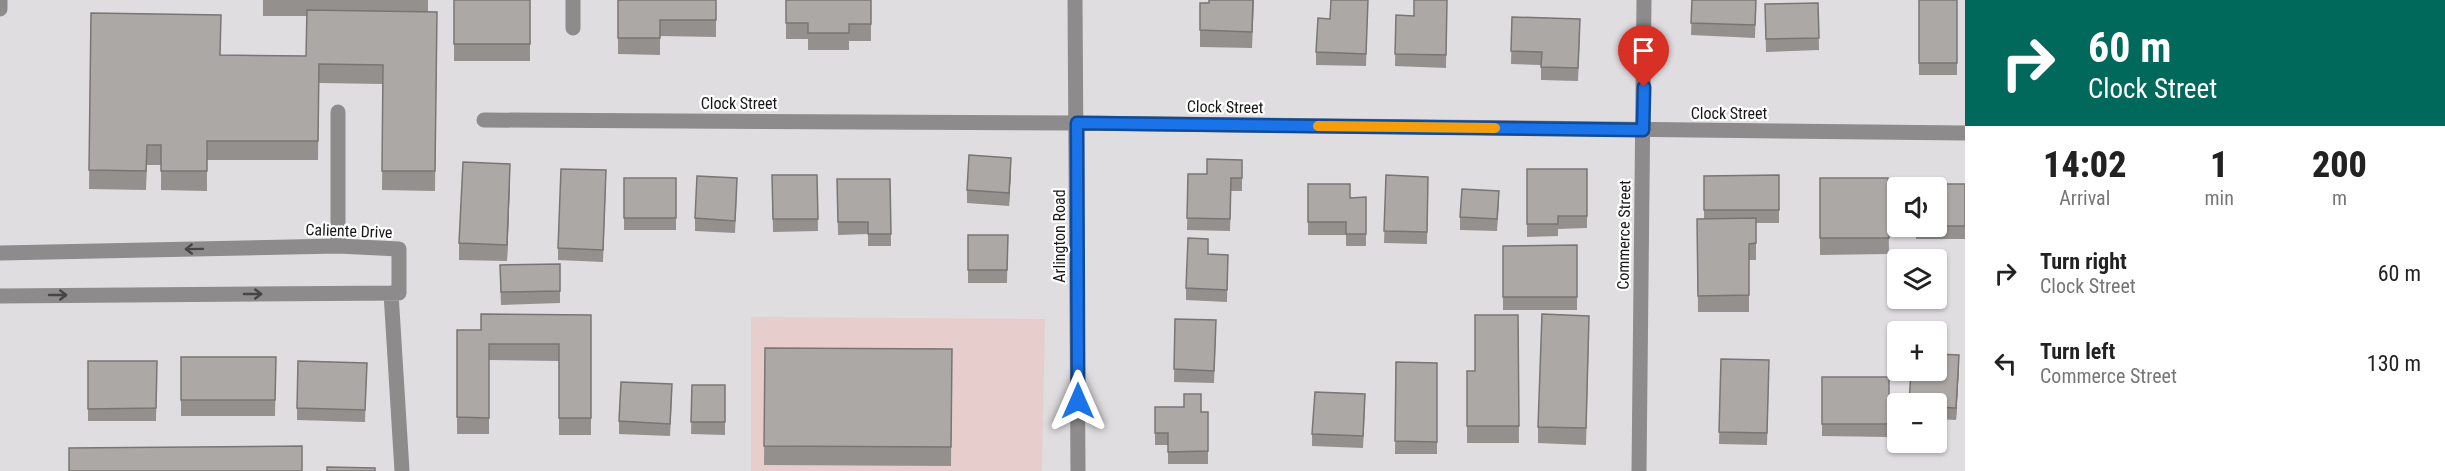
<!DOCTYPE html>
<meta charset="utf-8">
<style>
body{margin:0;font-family:"Roboto Condensed",sans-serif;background:#f2f2f2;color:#222;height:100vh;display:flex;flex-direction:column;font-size:22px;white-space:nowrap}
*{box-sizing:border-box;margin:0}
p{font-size:20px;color:#767676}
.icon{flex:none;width:33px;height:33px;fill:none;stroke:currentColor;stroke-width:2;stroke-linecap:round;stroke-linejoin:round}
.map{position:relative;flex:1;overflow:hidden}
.drawer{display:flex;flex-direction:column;background:#fff;width:480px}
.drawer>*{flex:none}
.banner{background:#00695c;color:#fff;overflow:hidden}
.tools{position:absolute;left:1887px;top:177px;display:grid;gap:12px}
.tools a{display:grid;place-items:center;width:60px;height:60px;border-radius:6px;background:#fff;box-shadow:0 2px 4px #0004;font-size:30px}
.pin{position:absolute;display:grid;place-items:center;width:51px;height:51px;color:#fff;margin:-62px -26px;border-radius:50% 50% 50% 0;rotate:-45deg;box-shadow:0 0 6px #0007}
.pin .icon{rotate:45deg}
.me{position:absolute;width:66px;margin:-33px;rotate:0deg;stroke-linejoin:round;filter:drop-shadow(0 0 4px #0008)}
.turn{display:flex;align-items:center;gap:21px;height:126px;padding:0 24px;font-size:27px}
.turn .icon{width:78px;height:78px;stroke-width:2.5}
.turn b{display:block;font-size:42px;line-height:51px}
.eta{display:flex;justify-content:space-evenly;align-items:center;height:102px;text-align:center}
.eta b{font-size:36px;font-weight:800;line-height:42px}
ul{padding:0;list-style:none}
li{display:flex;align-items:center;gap:18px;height:90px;padding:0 24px}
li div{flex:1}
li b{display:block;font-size:22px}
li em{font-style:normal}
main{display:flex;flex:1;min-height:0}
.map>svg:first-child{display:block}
.commercial{fill:#e8cdcd}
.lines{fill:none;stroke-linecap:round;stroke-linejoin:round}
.minor{stroke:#8d8b8b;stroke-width:15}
.wall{fill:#94908e}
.shaded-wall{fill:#787674}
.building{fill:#aca8a5;stroke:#787674;stroke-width:1.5}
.oneway{stroke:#474546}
.route-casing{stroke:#114b97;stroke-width:15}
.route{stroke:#1a73e8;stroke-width:10}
.slow{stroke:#f59e0b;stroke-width:10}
.labels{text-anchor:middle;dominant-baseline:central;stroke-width:4.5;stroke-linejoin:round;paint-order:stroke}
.street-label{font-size:16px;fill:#181718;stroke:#fff}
</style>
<main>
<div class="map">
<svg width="1965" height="471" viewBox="0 0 1965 471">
<rect width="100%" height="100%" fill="#e0dde0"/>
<!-- commercial -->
<path class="commercial" d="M751,317L1045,319L1042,471H751Z"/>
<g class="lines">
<!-- minor -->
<path class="minor" d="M1075,0L1078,471
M0,9V0
M573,28V0
M338,112V246
M484,120L1077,123L1965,133
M0,253L338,246L399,249V293L0,296
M391,293L402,471
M1639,471L1644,0"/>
</g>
<!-- wall -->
<path class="wall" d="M263,0H428V12H437L435,191L382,190L383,84L319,83L318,160H207V191L161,190V165H147L146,190L89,189L91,13L221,55L306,56L307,16H263Z
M454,0H530V61H454Z
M618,0H716V37L660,36V55L618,54Z
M786,0H871V41H849V50H808V39H786Z
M1254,0L1252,48L1200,47V3Z
M1368,0L1366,66L1316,65V52L1330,19Z
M1447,0L1446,68L1395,66L1396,15L1414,16Z
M1692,0H1756L1755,38L1691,35Z
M1919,0H1957V75H1919Z
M1818,3L1819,50L1766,52L1765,4Z
M1512,17L1580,31L1578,81L1541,80V65L1511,64Z
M1242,160V191H1231L1230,231L1187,230L1188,174H1207Z
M1527,169H1587V228L1558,229V236L1527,237Z
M1011,170L1009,206L967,203V190Z
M772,175H817L818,231L773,232Z
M1386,175L1428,177L1427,244L1384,243Z
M1779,175V223H1756V260H1749V312H1698L1697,219H1704V176Z
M624,178H676V230H624Z
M1820,178H1888L1889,254L1820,255Z
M837,179H890L891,246H868V234L838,235Z
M510,180L507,261L459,260V243Z
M606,183L603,262L558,260V248Z
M1308,184L1350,198L1366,197V246H1346V235H1308Z
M1965,184V239H1916V226Z
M737,191L735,233L695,231V218Z
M1499,203L1497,231L1460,230V217Z
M968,235H1008L1007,283H968Z
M1577,245V310H1503V246Z
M1208,254L1228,255L1227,302L1186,300V288Z
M560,264V303L501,305L500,278Z
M591,315V435H559V361L489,360V434H457V330H481Z
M1518,315L1519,443H1467V371H1475Z
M1175,319L1216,332L1214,383L1174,382Z
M1589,332L1586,445L1538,443V427Z
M765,348L952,349L951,466L764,465Z
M181,357H276L275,416H181Z
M1721,359L1769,372L1767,445L1719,444Z
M88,361H157L156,421H88Z
M1396,362L1437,363V454H1395Z
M367,363L365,422L297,420V408Z
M1959,367L1956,420L1936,419V404Z
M1822,377H1889V437L1822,436Z
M692,385H725V435L691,434Z
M672,397L670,436L619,434V421Z
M1155,407L1201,412H1208V464H1168V445H1155Z
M1365,407L1363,448L1312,446V434Z"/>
<!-- shaded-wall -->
<path class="shaded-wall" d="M1011,158V170L1009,206V193Z
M510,164V180L507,261V245Z
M1959,355V367L1956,420V408Z"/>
<!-- building -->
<path class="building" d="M454,0H530V44H454Z
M618,0H716V20H660V38H618Z
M786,0H871V24H849V33H808V23H786Z
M1209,0H1253L1252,32L1200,30V3H1209Z
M1331,0H1368L1366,54L1316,52L1318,18L1330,19Z
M1414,0H1447L1446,55L1395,54L1396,15L1414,16Z
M1692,0H1756L1755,25L1691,23Z
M1919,0H1957V63H1919Z
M1818,3L1819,38L1766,39L1765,4Z
M307,10L437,12L435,171H382L383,65L319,64L318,141H207V171H161V145H147L146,171L89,170L91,13L221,15L220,55L306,56Z
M1512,17L1580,19L1578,68L1541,67L1542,52L1511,51Z
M969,155L1011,158L1009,193L967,190Z
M1207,159L1242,160V178H1231L1230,219L1187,218L1188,174H1207Z
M463,162L510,164L507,245L459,243Z
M561,169L606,170L603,250L558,248Z
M1527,169H1587V216H1558V224H1527Z
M772,175H817L818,219H773Z
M1386,175L1428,177L1427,232L1384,231Z
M1779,175V210H1704V176Z
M697,176L737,178L735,221L695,218Z
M624,178H676V218H624Z
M1820,178H1888L1889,238H1820Z
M837,179H890L891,234H868V222H838Z
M1308,184H1350V198L1366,197V234H1346V222H1308Z
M1917,184H1965V226H1936V188H1917Z
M1462,189L1499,191L1497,219L1460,217Z
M1756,218V243L1749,244V295L1698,296L1697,219Z
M968,235H1008L1007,270H968Z
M1188,238L1208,239V254L1228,255L1227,290L1186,288Z
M1577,245V297H1503V246Z
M560,264V291L501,292L500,265Z
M481,314L591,315V418H559V344H489V418L457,417V330H481Z
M1542,314L1589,316L1586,428L1538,427Z
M1475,315H1518L1519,426H1467V371H1475Z
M1175,319L1216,320L1214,371L1174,369Z
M765,348L952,349L951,447L764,446Z
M1936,354L1959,355L1956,408L1936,407V404H1909L1911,370H1936Z
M181,357H276L275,400H181Z
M1721,359L1769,360L1767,433L1719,432Z
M88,361H157L156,408L88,409Z
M298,361L367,363L365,410L297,408Z
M1396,362L1437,363V442L1395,441Z
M1822,377H1889V424H1822Z
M621,382L672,384L670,424L619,421Z
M692,385H725V422H691Z
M1315,392L1365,394L1363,436L1312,434Z
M1184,394H1201V412H1208V451L1168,452V433H1155V407H1184Z
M302,446V471H69V448Z
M327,467L375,468V471H327Z"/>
<!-- one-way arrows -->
<defs><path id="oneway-shaft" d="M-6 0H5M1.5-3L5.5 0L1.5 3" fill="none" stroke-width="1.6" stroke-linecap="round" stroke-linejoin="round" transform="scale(1.5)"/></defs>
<g class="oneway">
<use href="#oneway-shaft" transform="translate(194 249) rotate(179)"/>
<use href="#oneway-shaft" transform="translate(253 294)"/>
<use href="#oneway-shaft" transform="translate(58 295)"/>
</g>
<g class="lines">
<!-- route casing -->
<g class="route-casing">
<path id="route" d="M1078,401L1077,123L1643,130L1644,87"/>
</g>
<!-- route -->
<use href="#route" class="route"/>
<!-- slow -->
<path class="slow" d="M1318,126L1495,128"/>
</g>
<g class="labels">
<!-- street labels -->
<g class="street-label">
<text x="739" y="103">Clock Street</text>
<text transform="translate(1225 107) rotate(1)">Clock Street</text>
<text x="1729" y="113">Clock Street</text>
<text transform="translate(349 231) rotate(2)">Caliente Drive</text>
<text transform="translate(1624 235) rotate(-89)">Commerce Street</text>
<text transform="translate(1059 236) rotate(-90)">Arlington Road</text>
</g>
</g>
</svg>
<div class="tools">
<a><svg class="icon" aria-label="sound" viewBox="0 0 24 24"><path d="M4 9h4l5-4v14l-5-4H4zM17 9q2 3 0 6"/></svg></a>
<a><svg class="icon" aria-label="layers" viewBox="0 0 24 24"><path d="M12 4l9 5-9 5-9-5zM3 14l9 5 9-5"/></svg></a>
<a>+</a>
<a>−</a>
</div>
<div class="pin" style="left:1644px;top:87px;background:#d93025"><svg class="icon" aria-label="arrive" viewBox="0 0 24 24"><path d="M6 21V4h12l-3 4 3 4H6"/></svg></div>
<svg class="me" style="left:1078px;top:401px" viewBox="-20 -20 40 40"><path d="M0-17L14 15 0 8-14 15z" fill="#1a73e8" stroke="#fff" stroke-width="4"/></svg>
</div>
<section class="drawer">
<div class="banner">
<div class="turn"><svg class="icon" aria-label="right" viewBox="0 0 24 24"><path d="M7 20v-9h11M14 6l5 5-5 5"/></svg><div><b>60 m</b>Clock Street</div></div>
</div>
<div class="eta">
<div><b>14:02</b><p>Arrival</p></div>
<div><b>1</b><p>min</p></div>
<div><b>200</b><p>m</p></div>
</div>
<ul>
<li><svg class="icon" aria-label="right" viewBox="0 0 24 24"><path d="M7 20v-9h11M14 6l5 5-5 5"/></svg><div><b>Turn right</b><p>Clock Street</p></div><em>60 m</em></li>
<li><svg class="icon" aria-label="left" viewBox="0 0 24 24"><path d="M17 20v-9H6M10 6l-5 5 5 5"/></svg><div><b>Turn left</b><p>Commerce Street</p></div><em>130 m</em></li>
</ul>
</section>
</main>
